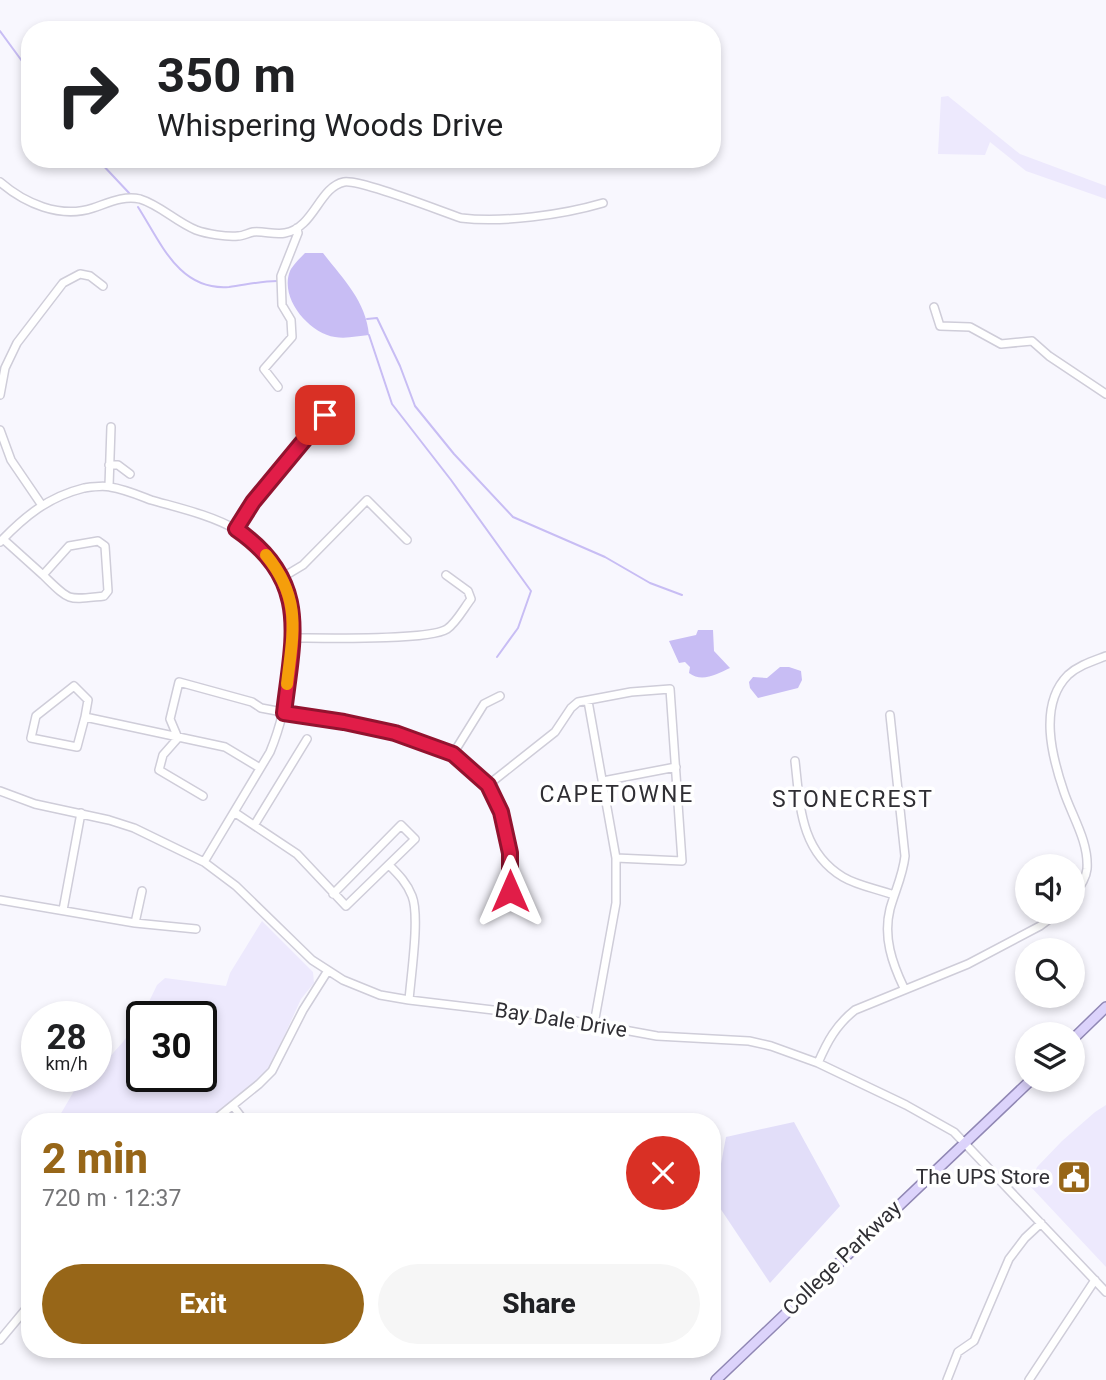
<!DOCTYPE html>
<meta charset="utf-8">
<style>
body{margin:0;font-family:Roboto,sans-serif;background:#f6f6f6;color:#202124;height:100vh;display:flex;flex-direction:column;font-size:26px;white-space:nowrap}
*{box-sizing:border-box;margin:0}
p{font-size:23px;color:#757577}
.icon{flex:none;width:38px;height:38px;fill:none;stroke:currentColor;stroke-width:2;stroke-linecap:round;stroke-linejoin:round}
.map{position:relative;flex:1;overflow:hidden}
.panel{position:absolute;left:21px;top:1113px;width:700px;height:245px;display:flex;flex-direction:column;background:#fff;border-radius:28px;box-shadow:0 4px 10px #0003}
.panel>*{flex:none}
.hud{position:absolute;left:21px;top:21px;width:700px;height:147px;border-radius:28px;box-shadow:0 4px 10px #0003;background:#fff;color:#202124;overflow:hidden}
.controls{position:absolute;left:1015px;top:854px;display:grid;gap:14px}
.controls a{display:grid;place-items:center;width:70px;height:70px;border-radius:50%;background:#fff;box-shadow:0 4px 10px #0003;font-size:35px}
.speed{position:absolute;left:21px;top:1001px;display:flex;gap:14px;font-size:35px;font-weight:700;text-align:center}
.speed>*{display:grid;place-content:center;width:91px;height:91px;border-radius:50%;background:#fff;box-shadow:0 4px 10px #0003;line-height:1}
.speed small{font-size:18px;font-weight:400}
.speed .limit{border:4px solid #111;border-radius:10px;background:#fff;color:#111}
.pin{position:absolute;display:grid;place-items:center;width:60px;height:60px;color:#fff;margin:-30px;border-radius:14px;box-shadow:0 4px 10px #0006}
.me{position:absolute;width:77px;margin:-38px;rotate:0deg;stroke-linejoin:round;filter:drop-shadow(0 0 5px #0008)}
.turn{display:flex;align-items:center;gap:24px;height:147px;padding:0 21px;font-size:32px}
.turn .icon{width:91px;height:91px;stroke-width:2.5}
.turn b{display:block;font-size:49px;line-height:60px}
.round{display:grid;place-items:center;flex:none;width:74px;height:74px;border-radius:37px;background:#f6f6f6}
.summary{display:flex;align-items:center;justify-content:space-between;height:119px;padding:0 21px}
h1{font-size:42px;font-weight:800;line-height:52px;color:#976618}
.primary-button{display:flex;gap:14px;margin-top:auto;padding:14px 21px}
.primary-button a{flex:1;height:80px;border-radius:42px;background:#976618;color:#fff;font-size:28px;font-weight:800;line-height:80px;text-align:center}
.primary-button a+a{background:#f6f6f6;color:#202124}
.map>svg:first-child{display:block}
.built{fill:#ede9fd;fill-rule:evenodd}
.green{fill:#e2def9}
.water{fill:#c8bdf4}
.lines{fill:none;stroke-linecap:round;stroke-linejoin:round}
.stream{stroke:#c8bdf4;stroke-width:2}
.minor-casing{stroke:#cfcdd9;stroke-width:10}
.major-casing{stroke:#9087b4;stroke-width:12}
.minor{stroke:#fff;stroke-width:7}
.major{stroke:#dcd3fb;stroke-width:9}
.route-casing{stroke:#92132f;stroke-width:18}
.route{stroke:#e11d48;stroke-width:12}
.slow{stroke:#f59e0b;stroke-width:12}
.labels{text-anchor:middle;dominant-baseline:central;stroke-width:7;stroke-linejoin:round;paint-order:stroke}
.street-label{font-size:21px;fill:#302f34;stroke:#fff}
.poi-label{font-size:21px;fill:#302f34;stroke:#fff;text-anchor:end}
.neighbourhood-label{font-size:23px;letter-spacing:2px;fill:#302f34;stroke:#fff}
</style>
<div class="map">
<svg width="1106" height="1380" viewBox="0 0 1106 1380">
<rect width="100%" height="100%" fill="#f8f7fe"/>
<!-- built -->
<path class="built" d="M948,96L1020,154L1106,186V199L1026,171L990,142L985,155L938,154L941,97Z
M262,921L313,972L314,983L301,999L277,1052L272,1071L212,1122H56L74,1091L91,1076H96V1072L123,1042L144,1012L157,985L165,978L226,986L230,973ZM142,1017H201V1076H142Z
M1106,1105V1267L1030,1186L1037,1167L1062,1141L1095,1112Z"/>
<!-- green -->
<path class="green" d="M794,1122L840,1206L770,1283L712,1196V1188L717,1185L726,1137Z"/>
<!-- water -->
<path class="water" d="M305,253H323C343,279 366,301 369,335C358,336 346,339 335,337C309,333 279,298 290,271C293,265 300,258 305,253Z
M698,630H713L714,651L730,668C717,674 702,683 689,673L690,667L685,662L679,663L669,641L696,635Z
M780,667H789L801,671L802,680L798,688L758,698L750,688L749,682L753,677L767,678Z"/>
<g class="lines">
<!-- stream -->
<path class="stream" d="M0,31L30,72
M85,159L87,164L91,163
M99,161L130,194
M138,207C161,243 179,291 229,287C245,285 261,281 277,281
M367,319L377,318L400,366L415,406L454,454L513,517L605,557L650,583L682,595
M369,335L392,404L451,480L531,591L518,628L497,657"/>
<!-- minor casing -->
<g class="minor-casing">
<path id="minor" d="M0,182C24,203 60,219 93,208C108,203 124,195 140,199C160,205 176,222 196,230C207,234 226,237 238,236C243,236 248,233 253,232C264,231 275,235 285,233C314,228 319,187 344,182C360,179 440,211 461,218C503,223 562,215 603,203
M934,307L940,326L970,327L1001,344L1032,341L1049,356L1106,394
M278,387L264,369L292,337L291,320L282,305L281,276L298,233L297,228
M0,395L5,368L17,343L63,283L80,274L90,276L103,286
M0,430L11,460L41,504
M109,465H118L130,474
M109,486L111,427
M236,529L253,502L325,415
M3,539L43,575L69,546L98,541L105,546L108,591L104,596C66,600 71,602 43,575
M0,542C25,516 48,497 84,488C91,487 103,485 110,487C124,489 138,495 151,500C179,508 211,515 237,530C255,540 275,560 284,580C303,623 288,709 270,752L204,862
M283,577L303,565L367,500L407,540
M293,638C320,638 428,641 447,629C456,623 464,608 471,599L468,591L446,575
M588,701L616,858V903L594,1024
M890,715L905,856C903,875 895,891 890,909C883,937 892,963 904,988
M85,717L77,747L31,738L36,716L74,686L88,700L85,717L225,747L260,768
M178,738L170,719L179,682L252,702L261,708L395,733L453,754L488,785L501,812L510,853V891
M178,738L163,755L159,770L203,796
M453,754L484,704L500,696
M795,761C800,805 800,851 843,877C858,886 878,889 894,895
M603,781L676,767
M488,785L555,732L571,708L578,702L631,692L670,689L682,861L616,858
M0,791L35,804L109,820L134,828L204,862L236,886L312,960L343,980L380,995L409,1000L553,1017L657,1036L749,1041L771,1046L818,1063L906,1105L954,1132L1106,1292
M234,812L297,854L346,906L415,839L401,825L333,894
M255,824L307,739
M389,865C399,875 407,883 412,896C420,916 411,975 409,1000
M1073,897C1079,889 1086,879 1087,869C1089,842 1072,816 1064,792C1052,757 1038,705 1068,675C1079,665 1093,661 1106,656
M0,900L135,923L196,929
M63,910L81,813
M135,923L142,891
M818,1063C827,1042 836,1025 855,1010L968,964L1040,926L1059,912
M233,1106L245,1122
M212,1122L259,1084L272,1071L303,1010L327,972
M0,1340L30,1304
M947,1380L958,1352L974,1341L1009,1259L1025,1238L1041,1223
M1029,1380L1095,1280"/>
</g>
<!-- major casing -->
<g class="major-casing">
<path id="major" d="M1073,1039L1106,1007
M716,1380L1031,1080"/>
</g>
<!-- minor -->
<use href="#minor" class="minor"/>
<!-- major -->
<use href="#major" class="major"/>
</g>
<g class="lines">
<!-- route casing -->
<g class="route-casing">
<path id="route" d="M325,415L253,502L236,529C311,581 293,636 284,713L344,722L395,733L453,754L488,785L501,812L510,853V891"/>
</g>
<!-- route -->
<use href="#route" class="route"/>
<!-- slow -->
<path class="slow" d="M266,555C302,599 293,632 287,684"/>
</g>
<!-- icons -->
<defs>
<g id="civic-square" transform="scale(1.75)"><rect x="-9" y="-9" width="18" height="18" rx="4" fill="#976618" stroke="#fff"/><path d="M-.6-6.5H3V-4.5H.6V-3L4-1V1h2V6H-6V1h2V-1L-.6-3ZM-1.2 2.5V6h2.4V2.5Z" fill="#fff"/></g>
</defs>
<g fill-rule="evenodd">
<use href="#civic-square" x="1074" y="1177"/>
</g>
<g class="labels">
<!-- street labels -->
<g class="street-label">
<text transform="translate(561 1020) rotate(9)">Bay Dale Drive</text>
<text transform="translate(842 1258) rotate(-44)">College Parkway</text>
</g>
<!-- poi labels -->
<g class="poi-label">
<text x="1050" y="1177">The UPS Store</text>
</g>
<!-- neighbourhood labels -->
<g class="neighbourhood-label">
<text x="617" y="794">CAPETOWNE</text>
<text x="853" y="799">STONECREST</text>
</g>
</g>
</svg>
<div class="controls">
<a><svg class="icon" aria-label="sound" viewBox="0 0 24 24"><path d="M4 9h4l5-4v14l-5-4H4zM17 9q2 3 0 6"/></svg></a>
<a><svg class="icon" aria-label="search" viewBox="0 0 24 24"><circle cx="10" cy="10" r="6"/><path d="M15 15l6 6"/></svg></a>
<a><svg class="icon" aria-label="layers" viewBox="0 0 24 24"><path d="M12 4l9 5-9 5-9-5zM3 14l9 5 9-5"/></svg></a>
</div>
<div class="speed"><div>28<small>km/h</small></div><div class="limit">30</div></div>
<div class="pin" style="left:325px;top:415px;background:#d93025"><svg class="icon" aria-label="arrive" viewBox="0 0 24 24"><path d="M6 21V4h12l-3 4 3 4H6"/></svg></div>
<svg class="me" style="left:510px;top:891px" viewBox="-20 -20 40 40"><path d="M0-17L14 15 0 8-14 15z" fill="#e11d48" stroke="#fff" stroke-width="4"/></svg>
<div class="hud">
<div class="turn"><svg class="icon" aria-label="right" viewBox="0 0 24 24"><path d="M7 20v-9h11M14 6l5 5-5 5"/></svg><div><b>350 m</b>Whispering Woods Drive</div></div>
</div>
<section class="panel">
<div class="summary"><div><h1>2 min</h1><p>720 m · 12:37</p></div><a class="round" style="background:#d93025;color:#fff"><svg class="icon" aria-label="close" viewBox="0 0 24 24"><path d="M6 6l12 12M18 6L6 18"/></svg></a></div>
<div class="primary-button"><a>Exit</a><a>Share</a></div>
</section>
</div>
